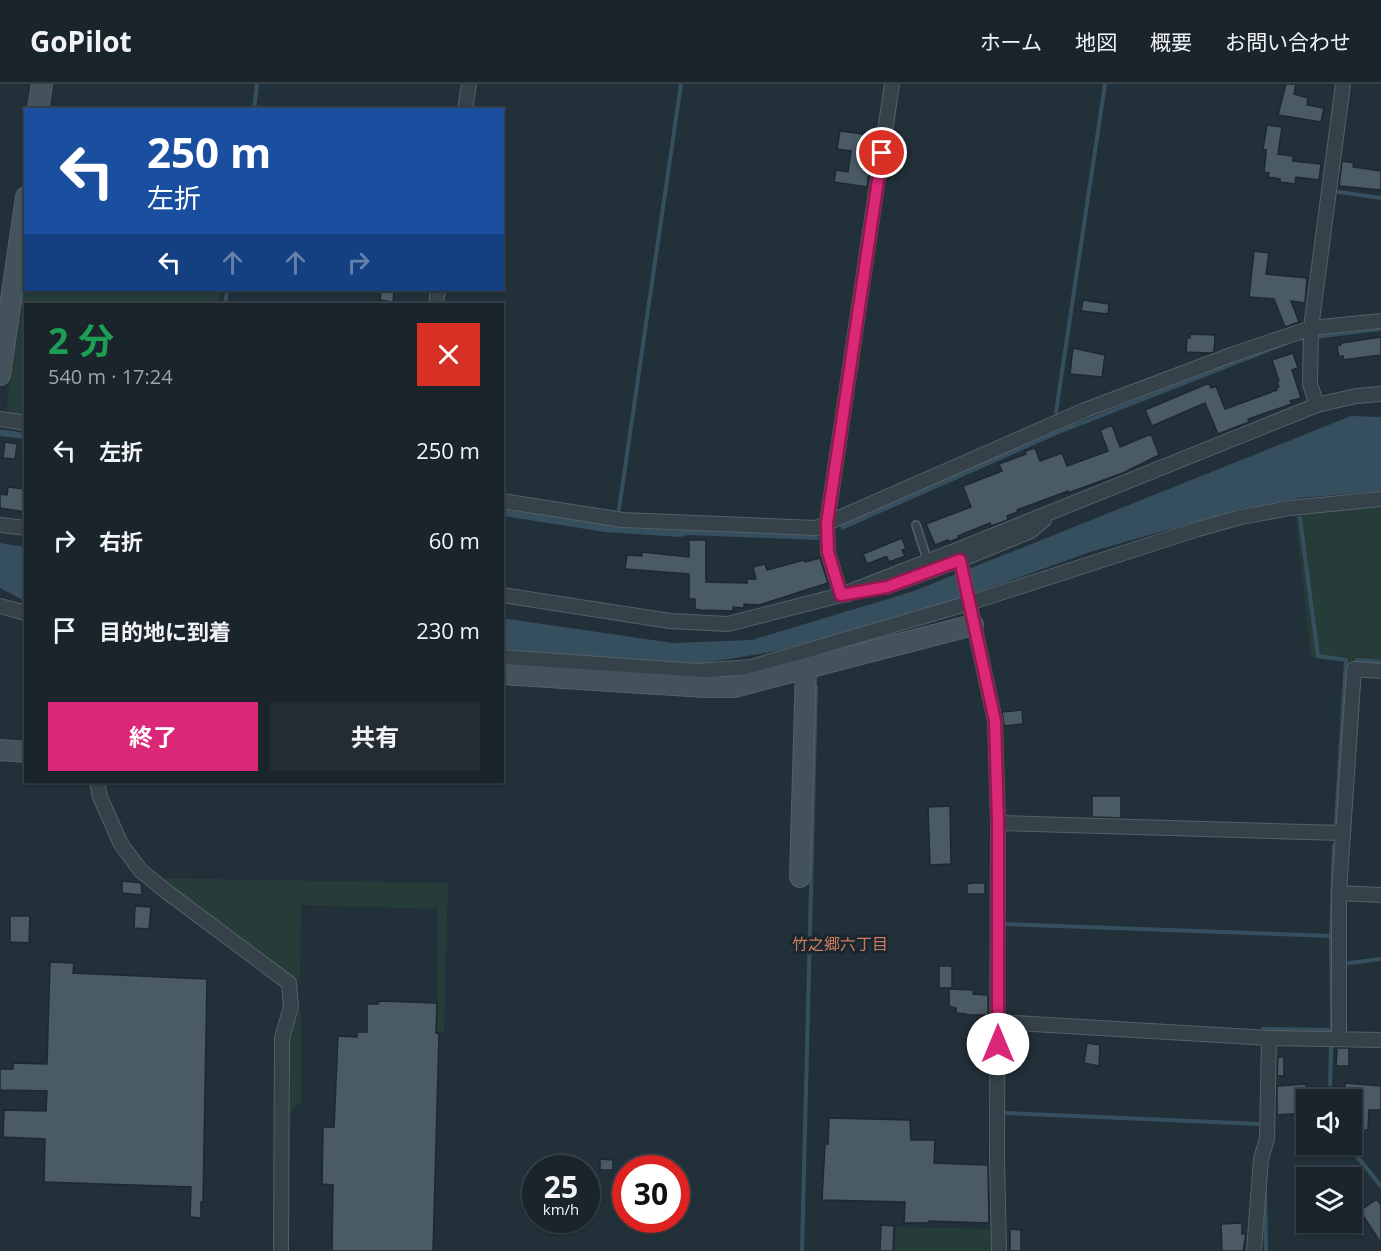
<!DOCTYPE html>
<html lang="ja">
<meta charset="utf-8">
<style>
body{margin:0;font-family:"Open Sans","Noto Sans JP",sans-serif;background:#232c33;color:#f1f3f6;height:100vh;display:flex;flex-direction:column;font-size:22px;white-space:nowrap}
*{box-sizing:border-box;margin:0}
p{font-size:20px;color:#9fa4a9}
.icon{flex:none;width:33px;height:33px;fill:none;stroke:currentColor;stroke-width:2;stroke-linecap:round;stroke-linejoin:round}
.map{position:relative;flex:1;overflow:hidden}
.panel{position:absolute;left:24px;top:219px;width:480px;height:480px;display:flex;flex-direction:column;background:#1a242b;border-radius:0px;box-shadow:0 2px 4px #0004,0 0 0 2px #384147}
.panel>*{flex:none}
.top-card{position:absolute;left:24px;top:24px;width:480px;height:183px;border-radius:0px;box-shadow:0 2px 4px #0004,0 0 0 2px #384147;background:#1a4fa0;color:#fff;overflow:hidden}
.tools{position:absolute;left:1296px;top:1005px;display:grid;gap:12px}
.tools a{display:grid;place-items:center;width:66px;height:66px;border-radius:0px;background:#1a242b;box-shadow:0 2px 4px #0004,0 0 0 2px #384147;font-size:30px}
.speed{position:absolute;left:522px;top:1071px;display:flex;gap:12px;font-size:30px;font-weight:700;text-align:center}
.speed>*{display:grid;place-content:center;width:78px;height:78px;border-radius:50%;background:#1a242b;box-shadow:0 2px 4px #0004,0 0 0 2px #384147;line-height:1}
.speed small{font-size:15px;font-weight:400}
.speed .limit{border:9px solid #d22;background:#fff;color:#111}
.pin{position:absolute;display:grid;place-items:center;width:51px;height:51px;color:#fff;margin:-26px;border:3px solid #fff;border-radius:50%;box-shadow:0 2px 6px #0007}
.me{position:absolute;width:66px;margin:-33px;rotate:0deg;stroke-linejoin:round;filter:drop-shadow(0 0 4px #0008)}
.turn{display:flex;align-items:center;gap:21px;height:126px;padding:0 24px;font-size:27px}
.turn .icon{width:78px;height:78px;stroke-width:2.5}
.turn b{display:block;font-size:42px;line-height:51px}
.lanes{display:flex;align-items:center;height:57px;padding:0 24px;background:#0003;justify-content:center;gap:30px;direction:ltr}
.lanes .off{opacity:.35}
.round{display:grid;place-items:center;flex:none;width:63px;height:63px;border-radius:0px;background:#232c33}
.headline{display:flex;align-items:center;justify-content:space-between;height:102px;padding:0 24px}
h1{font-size:36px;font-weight:700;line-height:45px;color:#1e9e55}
.primary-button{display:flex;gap:12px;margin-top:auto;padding:12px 24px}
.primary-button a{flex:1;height:69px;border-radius:0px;background:#db2777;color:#fff;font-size:24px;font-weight:700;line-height:69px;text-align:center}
.primary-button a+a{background:#232c33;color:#f1f3f6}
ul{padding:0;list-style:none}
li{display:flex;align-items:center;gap:18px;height:90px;padding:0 24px}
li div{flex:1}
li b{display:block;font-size:22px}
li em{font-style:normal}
header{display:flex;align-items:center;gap:36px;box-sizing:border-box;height:84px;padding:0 30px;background:#1a242b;border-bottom:2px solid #384147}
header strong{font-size:28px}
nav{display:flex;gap:33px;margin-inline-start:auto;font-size:21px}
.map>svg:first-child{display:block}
.green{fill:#253c39}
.water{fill:#364f5f}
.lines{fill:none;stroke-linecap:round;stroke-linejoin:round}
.stream{stroke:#364f5f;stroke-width:4}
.building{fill:#4a5b65;stroke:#1d2930;stroke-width:1.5}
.lane-casing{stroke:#546067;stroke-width:10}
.street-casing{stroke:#546067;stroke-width:16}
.secondary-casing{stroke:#546067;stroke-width:22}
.lane{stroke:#364249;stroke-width:7}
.street{stroke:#364249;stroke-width:14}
.secondary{stroke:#44525c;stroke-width:20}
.route-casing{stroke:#8e194d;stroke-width:15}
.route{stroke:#db2777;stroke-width:10}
.labels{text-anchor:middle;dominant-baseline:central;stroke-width:6;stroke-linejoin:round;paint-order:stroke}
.neighbourhood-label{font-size:16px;fill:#d07c61;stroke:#1b272e}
</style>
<header>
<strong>GoPilot</strong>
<nav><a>ホーム</a><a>地図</a><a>概要</a><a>お問い合わせ</a></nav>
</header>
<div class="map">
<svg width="1381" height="1167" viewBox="0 0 1381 1167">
<rect width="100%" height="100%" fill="#223039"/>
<!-- green -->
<path class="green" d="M25,184L26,206H220L218,220H26L25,333L6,330Z
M1381,421V581L1311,574L1295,427Z
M158,794L448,799L444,948H437L438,825L301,821L300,899Z
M301,924L302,1017L287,1031L288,953Z
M896,1143L994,1145L996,1167H895Z"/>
<!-- water -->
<path class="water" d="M1381,242V247L1297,257L1059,350L842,446L839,440L1063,344L1300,252Z
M1351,332L1381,333V407L1300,414L1240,425L1090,468L931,525L772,568L692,581L503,565L502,534L673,559L752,556L914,507Z
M0,345L25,349V355L0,352Z
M502,425L628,444L818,450V456L688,451L680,453L605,448L503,432Z
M0,459L25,463V517L0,504Z"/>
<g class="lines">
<!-- stream -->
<path class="stream" d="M254,26L257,0
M1339,108L1381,114
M225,220L227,206
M1056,328L1105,0
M619,425L681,0
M1300,434L1318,572L1346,576L1336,739
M1357,576L1381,578
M1005,840L1331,852
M1349,879L1381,875
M1263,945L1332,946L1331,852L1334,761
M1330,1006L1331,963
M1007,1029L1261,1040
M1347,1060L1381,1102
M1265,1102L1266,1167
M802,1167L816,603"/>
</g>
<!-- building -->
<path class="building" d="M1286,0H1296L1294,10L1308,14L1307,21L1324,24L1321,38L1278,31Z
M1267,41L1282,43L1278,70L1293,72V77L1321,80L1319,96L1296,93L1295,100L1280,98V95L1268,93L1269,89L1264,88L1266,70V66L1263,65Z
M840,47L863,50L862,57L873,59L867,103L834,98L836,86L848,88L851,67L837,65Z
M1342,77L1354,79L1353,83L1381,87V106L1339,102Z
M1254,167L1269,169L1266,190L1307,194L1305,219L1291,217L1299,238L1285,243L1274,215L1249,213Z
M381,206H394L393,218L380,216Z
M1083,216L1109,220L1108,230L1081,227Z
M1190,250L1215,251L1214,268L1210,269L1186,268L1187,254H1190Z
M1381,253V271L1343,276V272L1339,273L1337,262L1341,261V259Z
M1073,264L1105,271L1102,293L1070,290Z
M1293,269L1298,284L1292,286L1301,314L1290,317L1292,320L1248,335L1249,338L1218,350L1205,319L1152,342L1145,326L1209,299L1211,304L1216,302L1225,325L1277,306L1276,304L1279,303L1277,298L1279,297L1272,276Z
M1112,341L1120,363L1151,350L1159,371L1123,389L1068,409V407L1017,426L1018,428L1007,432L1008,436L991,442L990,439L958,452L959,454L949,458L948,456L935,461L926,440L971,423L963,402L1002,387L999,380L1026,370L1025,367L1035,364L1040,377L1062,369L1067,382L1108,367L1100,346Z
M5,358L17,360L15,375L3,374Z
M8,403L26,405V428L0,424V410L7,411Z
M902,454L906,465L902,466L905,472L889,478L887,473H885L867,480L863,470Z
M689,456H706V498L747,499V495H756L753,483L765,480L767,486L804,476L805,478L820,474L828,499L759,521L744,520V524L733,523V527L700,526L695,525V515H689V490L625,485L627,471L642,472V468L689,473Z
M1022,626L1023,640L1004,642L1002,628Z
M1092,712H1121V734L1092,733Z
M950,722L951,780L930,781L928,723Z
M122,797L141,799L142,811L122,809Z
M972,799H985V810H967V800Z
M135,822L151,823L149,845L134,844Z
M10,832H30L29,859L10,858Z
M50,878L74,879L73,889L207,895L203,1118H201V1134L190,1133L191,1103L44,1098L45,1055L3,1053L4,1026L46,1027L47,1007L0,1006V985H13V979L47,980Z
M939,882H952V904H939Z
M949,905L974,906L973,910L988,911V931H966V930L956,929V924L949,922Z
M379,917L437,919L436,949L439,950L433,1167H332L333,1101L322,1100L323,1043H334L338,952L357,953V948H367V920H378Z
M1087,959L1100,961L1099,982L1084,979Z
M1337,964H1349V982H1336Z
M1278,973H1284V992H1277Z
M1345,999L1381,1002V1026H1369L1368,1046H1362L1360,1026L1358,1027V1023H1352V1016H1306V1029L1277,1031V1002L1306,1000V1003H1345Z
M829,1034L910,1036L911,1056H935L934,1079L988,1081L989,1139L929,1137V1139H904L905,1118L822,1116L825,1060H828Z
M600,1075L613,1076V1086H600Z
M1377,1115L1381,1121V1159L1360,1127Z
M1242,1139V1150H1246L1243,1167H1222L1221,1140Z
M881,1141L894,1142L893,1167H880Z
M1010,1145L1021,1146V1167H1010Z"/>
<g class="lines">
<!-- lane casing -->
<g class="lane-casing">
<path id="lane" d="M916,441L928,478"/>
</g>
<!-- street casing -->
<g class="street-casing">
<path id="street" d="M465,26L469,0
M436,220L438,206
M1317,321L1310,300L1311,244L1343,0
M0,335L26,339
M502,417L623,436L816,444L1085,326L1231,271L1311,244L1381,237
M0,441L26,444
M960,476L995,637L998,739L997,1072L999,1167
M886,503L960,476L1031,447L1044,436
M849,510L841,511L828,468L827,439L892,0
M502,511L670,537L728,540L841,511L957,466L1317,321L1356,312L1381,310
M0,522L26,529
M502,573L698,587L751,583L969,519L1198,445L1241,433L1290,424L1381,415
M97,698L100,713L121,760L141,787L167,808L289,899L291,923L282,954L281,1167
M998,739L1342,749
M1339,809L1381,811
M998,938L1269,954L1381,956
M1339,955V809L1354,585L1381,587
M1254,1167L1261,1075L1267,1055L1269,954"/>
</g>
<!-- secondary casing -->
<g class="secondary-casing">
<path id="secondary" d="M38,26L42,0
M0,291L26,113
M502,590L705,603H734L973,541
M0,666L26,668
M800,793L806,584"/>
</g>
<!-- lane -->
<use href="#lane" class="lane"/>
<!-- street -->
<use href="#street" class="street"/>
<!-- secondary -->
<use href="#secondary" class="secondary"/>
</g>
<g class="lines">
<!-- route casing -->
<g class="route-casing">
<path id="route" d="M882,69L827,439L828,468L841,511L887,503L960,476L995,637L998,739V960"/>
</g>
<!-- route -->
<use href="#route" class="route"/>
</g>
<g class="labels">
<!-- neighbourhood labels -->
<g class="neighbourhood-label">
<text x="840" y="860">竹之郷六丁目</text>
</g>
</g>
</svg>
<div class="tools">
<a><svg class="icon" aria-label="sound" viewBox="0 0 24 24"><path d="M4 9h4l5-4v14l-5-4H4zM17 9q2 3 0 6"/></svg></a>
<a><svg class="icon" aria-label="layers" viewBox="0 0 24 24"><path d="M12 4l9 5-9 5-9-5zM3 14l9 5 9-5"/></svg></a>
</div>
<div class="speed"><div>25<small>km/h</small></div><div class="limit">30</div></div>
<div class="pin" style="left:882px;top:69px;background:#d93025"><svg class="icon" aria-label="arrive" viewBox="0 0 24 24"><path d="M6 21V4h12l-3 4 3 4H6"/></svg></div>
<svg class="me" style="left:998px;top:960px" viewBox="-20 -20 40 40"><circle r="19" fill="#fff"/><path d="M0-13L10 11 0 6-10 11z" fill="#db2777"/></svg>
<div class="top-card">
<div class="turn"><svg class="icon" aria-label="left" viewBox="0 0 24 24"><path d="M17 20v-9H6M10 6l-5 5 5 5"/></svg><div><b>250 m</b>左折</div></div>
<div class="lanes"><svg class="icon" aria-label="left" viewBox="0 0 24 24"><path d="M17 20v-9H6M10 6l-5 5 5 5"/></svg><svg class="icon off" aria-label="ahead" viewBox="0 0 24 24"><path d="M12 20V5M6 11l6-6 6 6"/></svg><svg class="icon off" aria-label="ahead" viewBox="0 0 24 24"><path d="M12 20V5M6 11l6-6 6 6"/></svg><svg class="icon off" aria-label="right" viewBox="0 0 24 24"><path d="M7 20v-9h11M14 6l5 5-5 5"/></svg></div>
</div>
<section class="panel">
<div class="headline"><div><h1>2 分</h1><p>540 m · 17:24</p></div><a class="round" style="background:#d93025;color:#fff"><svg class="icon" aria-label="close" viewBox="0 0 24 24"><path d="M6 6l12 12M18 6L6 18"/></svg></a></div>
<ul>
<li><svg class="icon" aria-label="left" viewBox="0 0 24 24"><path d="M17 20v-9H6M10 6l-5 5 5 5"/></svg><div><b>左折</b></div><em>250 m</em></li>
<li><svg class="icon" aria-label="right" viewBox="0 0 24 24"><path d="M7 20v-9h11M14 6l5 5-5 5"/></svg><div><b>右折</b></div><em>60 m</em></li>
<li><svg class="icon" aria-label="arrive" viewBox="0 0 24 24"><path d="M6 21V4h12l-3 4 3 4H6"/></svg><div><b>目的地に到着</b></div><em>230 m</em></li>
</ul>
<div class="primary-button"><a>終了</a><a>共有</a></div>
</section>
</div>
